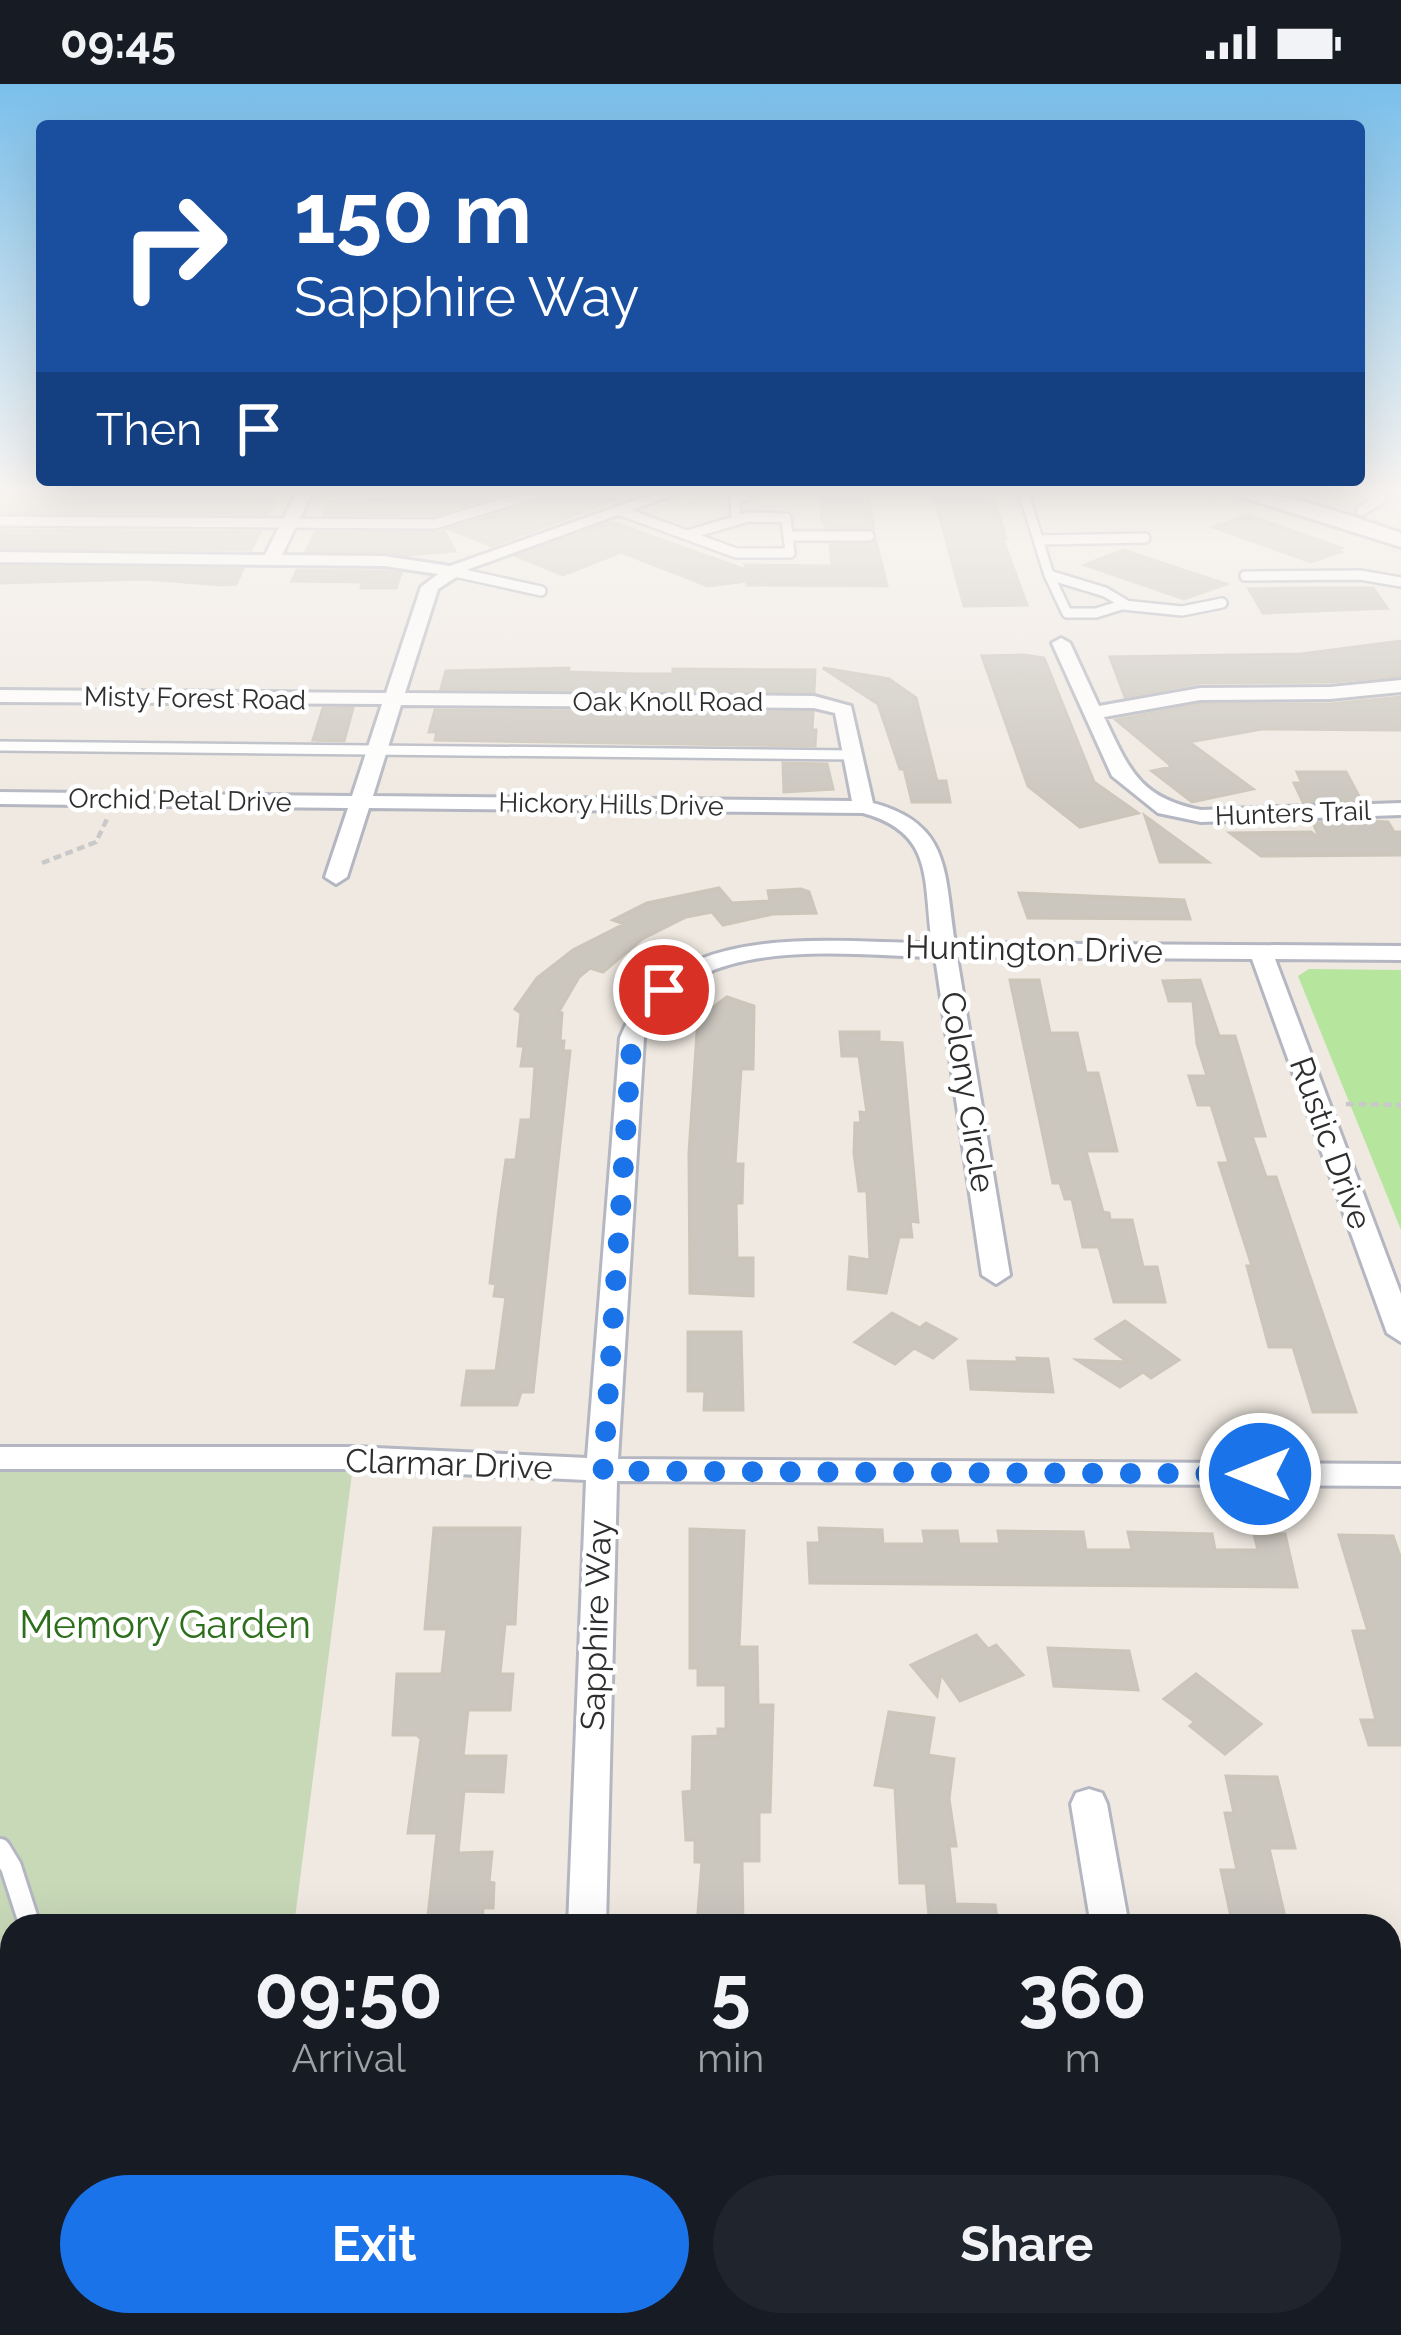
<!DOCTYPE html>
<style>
body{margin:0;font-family:Raleway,sans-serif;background:#20242c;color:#f1f3f6;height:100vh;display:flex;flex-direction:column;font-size:45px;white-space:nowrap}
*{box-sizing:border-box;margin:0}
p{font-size:39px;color:#9ea1a6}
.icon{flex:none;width:66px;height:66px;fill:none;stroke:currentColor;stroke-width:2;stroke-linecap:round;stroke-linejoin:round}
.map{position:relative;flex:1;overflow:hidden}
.panel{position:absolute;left:0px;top:1830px;width:1401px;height:423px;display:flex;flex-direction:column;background:#171b24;border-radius:36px 36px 0 0;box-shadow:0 12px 48px #0002}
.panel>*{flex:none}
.top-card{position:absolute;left:36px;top:36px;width:1329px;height:366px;border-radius:12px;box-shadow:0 12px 48px #0002;background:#1a4fa0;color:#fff;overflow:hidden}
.pin{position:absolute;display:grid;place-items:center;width:102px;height:102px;color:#fff;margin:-51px;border:6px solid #fff;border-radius:50%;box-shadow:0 3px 12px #0007}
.me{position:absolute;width:132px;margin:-66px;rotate:270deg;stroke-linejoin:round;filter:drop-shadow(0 0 9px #0008)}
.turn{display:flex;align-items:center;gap:42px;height:252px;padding:0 60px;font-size:54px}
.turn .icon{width:156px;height:156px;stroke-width:2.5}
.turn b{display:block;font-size:84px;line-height:102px}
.then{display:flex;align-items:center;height:114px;padding:0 60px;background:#0003;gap:24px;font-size:45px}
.eta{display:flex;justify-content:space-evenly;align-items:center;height:204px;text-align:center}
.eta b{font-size:72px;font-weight:700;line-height:84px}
.primary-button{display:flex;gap:24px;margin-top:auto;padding:24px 60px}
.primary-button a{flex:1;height:138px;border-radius:72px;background:#1a73e8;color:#fff;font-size:48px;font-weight:700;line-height:138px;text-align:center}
.primary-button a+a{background:#20242c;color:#f1f3f6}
.status{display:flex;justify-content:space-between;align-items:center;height:84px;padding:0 60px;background:#171b24;direction:ltr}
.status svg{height:33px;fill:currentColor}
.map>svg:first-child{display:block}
.green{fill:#b6e59e}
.cemetery{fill:#c8d9b8}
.building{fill:#cbc7bf;stroke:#cbc5ba;stroke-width:3}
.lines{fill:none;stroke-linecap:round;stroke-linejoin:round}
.service-far1-casing{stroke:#b4b7c1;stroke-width:14}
.service-casing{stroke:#b4b7c1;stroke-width:26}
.minor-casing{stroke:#b4b7c1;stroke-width:6}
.tertiary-casing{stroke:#b4b7c1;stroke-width:6}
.path-far1{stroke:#c9c9c9;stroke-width:3;stroke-dasharray:6 4.5;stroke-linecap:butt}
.path{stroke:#c9c9c9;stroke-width:4.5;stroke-dasharray:8 4.5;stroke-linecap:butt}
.service-far1{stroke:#fff;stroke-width:9}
.service{stroke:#fff;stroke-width:20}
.minor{fill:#fff;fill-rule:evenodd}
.tertiary{fill:#fff;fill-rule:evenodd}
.route{stroke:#1a73e8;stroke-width:21;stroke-dasharray:0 37.8}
.labels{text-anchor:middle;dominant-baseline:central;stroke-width:9;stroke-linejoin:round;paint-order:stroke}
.far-street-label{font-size:27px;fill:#2e2e2e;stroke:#fff}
.street-label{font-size:33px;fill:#2e2e2e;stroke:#fff}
.near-park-label{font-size:39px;fill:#2c6e1b;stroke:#fff}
</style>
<div class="status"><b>09:45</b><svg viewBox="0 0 49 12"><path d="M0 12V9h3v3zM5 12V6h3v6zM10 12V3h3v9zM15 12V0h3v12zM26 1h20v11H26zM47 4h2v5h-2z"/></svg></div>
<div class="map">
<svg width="1401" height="2251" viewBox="0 0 1401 2251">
<rect width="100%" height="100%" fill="#efe9e1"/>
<!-- green -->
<path class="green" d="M1309,885L1401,886V1146L1298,892Z"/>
<!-- cemetery -->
<path class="cemetery" d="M0,1374H354L294,1842H12V2241H243L242,2251H0Z"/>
<!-- building -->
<path class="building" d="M447,407H511L434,431L324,430L330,417L461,413Z
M552,407H625L626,412L492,462L449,445L546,416Z
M821,407H867L874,445L827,443L822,437Z
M0,413L268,415L275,416L268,430L0,428Z
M980,414L995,418L1006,454L1002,453L1027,521L964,522L935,415Z
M1248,431L1341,464L1335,466L1340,468L1311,478L1213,443Z
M612,438L746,486L745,481L832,482L830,461L876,457L887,502L747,501V497L708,502L621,468L563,491L517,472Z
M0,446L260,448L251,466L0,464Z
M444,447L455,467L410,471L306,467L316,448Z
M1123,466L1226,500L1184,515L1085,481Z
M0,482L243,485L236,500L220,501L147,495L0,499Z
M297,486L384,487L401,489L396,504H361L363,498L292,497Z
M1305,504H1373L1387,524L1263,529L1249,505Z
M1401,557V592L1330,598L1200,599L1125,613L1110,573L1301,570Z
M1024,571L1044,574L1094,698L1138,729L1080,743L1028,702L982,572Z
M569,584L568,588L638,590H673V585L815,586L814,608L441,605L446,587Z
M823,584L889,595L916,614L937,697H946L950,718H912L904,685H900L878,620Z
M1401,613V646L1262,645L1189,658L1253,705L1192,718L1152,687L1171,683L1168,679L1116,636L1200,620H1330Z
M323,624H353L344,657L313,656Z
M435,626L813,628L812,646H816L815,662L435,656L437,648H429Z
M783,679L827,680L833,705L784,708Z
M1297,688H1346L1361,716L1303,718L1294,699H1302Z
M1145,732L1208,778H1160Z
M1371,737L1388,738L1394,748H1401V771L1261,772L1230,749L1311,748L1320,755L1313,739Z
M719,804L732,819L770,817L768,807L801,805L809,808L816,829L773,830L723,841L712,828L686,833L642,855L603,888L590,884L579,893L558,929H562L560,957H564L563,967H570L533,1308H521L517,1321H462L467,1287H496L506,1213L494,1212L496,1200L490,1199L499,1125L506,1076H516L521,1036H531L535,982H521L524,962H518L521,929L515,925L537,894L573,866L624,840L613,836L647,819Z
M1019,809L1184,816L1190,835L1028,834Z
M1010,896H1039L1050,949H1077L1086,989H1098L1117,1067H1086L1103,1128L1109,1129L1110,1136H1132L1143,1183H1157L1165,1218H1114L1099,1163H1083L1072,1115H1065L1060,1099H1053Z
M1200,896L1219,952H1235L1265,1052H1252L1266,1093H1276L1356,1328H1313L1293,1263H1269L1247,1182H1252L1219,1079H1229L1211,1021H1198L1189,992H1207L1197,960L1193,917H1169L1163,897Z
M727,913L754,922L753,985H741L735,1080H743L742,1119H736L737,1174H753V1212L690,1209L689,1069L698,934Z
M840,948H879V958L902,959L918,1138L910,1137L912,1153H899L886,1209L848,1205L850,1173L870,1176L867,1107H859L854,1069L855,1039H861L860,1028L867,1029L859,972H842Z
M892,1229L920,1244L926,1239L956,1255L933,1274L914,1264L895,1280L855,1258Z
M1125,1237L1179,1276L1151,1294L1143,1288L1120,1303L1077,1276L1128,1278L1096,1255Z
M688,1248H741L743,1326H704L705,1307H688Z
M1017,1274L1048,1275L1053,1308L971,1305L968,1277L1018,1278Z
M434,1444H520L515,1540H505L500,1590H513L510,1626H468L463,1672H506L503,1708L464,1707L458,1769L492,1768L489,1798L494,1799L493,1824H483L482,1842H427L437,1749H408L421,1655L417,1651H393L397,1590H442L447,1545H425Z
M819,1444L882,1446L883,1460H925L923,1447H957L959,1460H1000L998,1447L1083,1448L1086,1466H1132L1128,1448L1212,1450L1215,1466H1258L1254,1450H1285L1297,1503L810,1499L808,1459H820Z
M690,1445L744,1447L739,1563H757L758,1621H773L770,1728H759V1777H742L743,1842H697L702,1778H695V1756H686L683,1708L692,1707L693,1653L718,1652V1645H726V1601H698V1584H690Z
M1339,1451L1393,1452L1401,1475V1661H1369L1361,1636H1376L1353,1547H1368Z
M976,1551L988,1565L996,1561L1023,1591L960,1617L941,1590L937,1612L911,1581Z
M1048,1564L1129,1567L1138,1606L1054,1602Z
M1196,1590L1261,1640L1225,1670L1190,1642L1195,1638L1164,1615Z
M889,1628L934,1634L928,1671L954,1675L949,1715L956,1762H949L955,1820L995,1821L998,1842H930L926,1799H900L895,1704L875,1701Z
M1226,1692L1277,1693L1295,1764H1269L1287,1842H1233L1221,1786H1237L1225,1729H1234Z"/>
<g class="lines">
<!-- service-far1 casing -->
<g class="service-far1-casing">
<path id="service-far1" d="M1023,407L1049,491
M621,427L736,469H790L786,434L748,433L687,451
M1361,427L1381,415L1362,407
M736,435L735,414L747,412
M0,437L435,440L543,407
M788,452H869
M1041,456L1145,454
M450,487L541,507
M1049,491L1105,508L1125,520L1096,529H1067Z
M1245,492L1360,491L1401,498
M1123,521L1182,527L1222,519
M0,662L853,671"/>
</g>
<!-- service casing -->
<g class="service-casing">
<path id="service" d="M0,1765L11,1783L30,1842
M0,2059L12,2025"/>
</g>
<!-- minor casing -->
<g class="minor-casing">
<path id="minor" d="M297,407H313L282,471L384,472L450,482L661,407H684L469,485L438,505L405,609L814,612L851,622L873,719C952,740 944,790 955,859L1401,862V876L1275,875L1401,1210V1258L1387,1249L1252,875L957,873L1010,1191L996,1200L982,1191L935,873C843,872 684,846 644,954L618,1375L1401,1380V1402L617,1397L606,1842H568L586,1396L354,1385H0V1363H354L587,1374L620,954C667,833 828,859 932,859C923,796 935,749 863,729L369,724L347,793L336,800L325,793L348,724L0,720V708L352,712L382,620L0,618V606L386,609L421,503L438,490L384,482L0,478V468L265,471ZM401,621L814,624L835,629L852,717L373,712Z
M1061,554L1070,559L1099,622L1200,604L1330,603L1401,596V608L1330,615L1200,616L1104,633C1129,685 1139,714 1201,726L1401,719V731L1201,738L1158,729L1112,692L1052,559Z
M1089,1705L1102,1709L1107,1720L1129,1842H1091L1071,1720L1076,1709Z
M1389,2176H1401V2220H1389Z
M552,2241H596L597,2251H551Z"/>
</g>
<!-- tertiary casing -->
<g class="tertiary-casing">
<path id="tertiary" d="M1223,407C1286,407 1342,429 1401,449V463Z"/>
</g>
<!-- path-far1 -->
<path class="path-far1" d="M1179,407L1212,413
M690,421L718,410"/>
<!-- path -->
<path class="path" d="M42,779L96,758L108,733
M1346,1020L1401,1021"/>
<!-- service-far1 -->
<use href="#service-far1" class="service-far1"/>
<!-- service -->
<use href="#service" class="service"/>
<!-- minor -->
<use href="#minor" class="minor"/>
<!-- tertiary -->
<use href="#tertiary" class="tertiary"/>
</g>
<!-- sky -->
<linearGradient id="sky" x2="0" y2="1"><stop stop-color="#7abfeb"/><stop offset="0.56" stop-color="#f8f5f2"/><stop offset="1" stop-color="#f8f5f2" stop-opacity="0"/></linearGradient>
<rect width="1401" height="723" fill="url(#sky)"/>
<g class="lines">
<!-- route -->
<path class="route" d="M664,906L636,937L632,954L603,1387L1260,1390"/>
</g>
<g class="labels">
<!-- far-street labels -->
<g class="far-street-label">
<text transform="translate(195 614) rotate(1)">Misty Forest Road</text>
<text x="668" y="617">Oak Knoll Road</text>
<text transform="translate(180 716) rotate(1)">Orchid Petal Drive</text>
<text transform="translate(611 720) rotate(1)">Hickory Hills Drive</text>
<text transform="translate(1293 729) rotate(-2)">Hunters Trail</text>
</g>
<!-- street labels -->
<g class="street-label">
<text transform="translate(1034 865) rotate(1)">Huntington Drive</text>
<text transform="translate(968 1008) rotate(81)">Colony Circle</text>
<text transform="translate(1331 1059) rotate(70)">Rustic Drive</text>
<text transform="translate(449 1380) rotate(2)">Clarmar Drive</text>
<text transform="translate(596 1541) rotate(-88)">Sapphire Way</text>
</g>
<!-- near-park labels -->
<g class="near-park-label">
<text x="165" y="1540">Memory Garden</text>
</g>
</g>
</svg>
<div class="pin" style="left:664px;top:906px;background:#d93025"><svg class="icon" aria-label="arrive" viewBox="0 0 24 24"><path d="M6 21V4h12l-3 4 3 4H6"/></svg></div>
<svg class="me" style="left:1260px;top:1390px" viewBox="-20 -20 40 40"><circle r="17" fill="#1a73e8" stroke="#fff" stroke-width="3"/><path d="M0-11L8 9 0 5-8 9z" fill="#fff"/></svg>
<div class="top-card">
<div class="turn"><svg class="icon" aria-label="right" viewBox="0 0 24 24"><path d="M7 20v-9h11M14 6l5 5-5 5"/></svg><div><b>150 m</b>Sapphire Way</div></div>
<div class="then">Then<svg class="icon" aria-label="arrive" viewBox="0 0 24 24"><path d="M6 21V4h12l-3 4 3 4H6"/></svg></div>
</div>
<section class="panel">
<div class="eta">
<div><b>09:50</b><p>Arrival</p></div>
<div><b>5</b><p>min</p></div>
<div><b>360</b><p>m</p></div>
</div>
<div class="primary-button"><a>Exit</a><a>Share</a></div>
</section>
</div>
